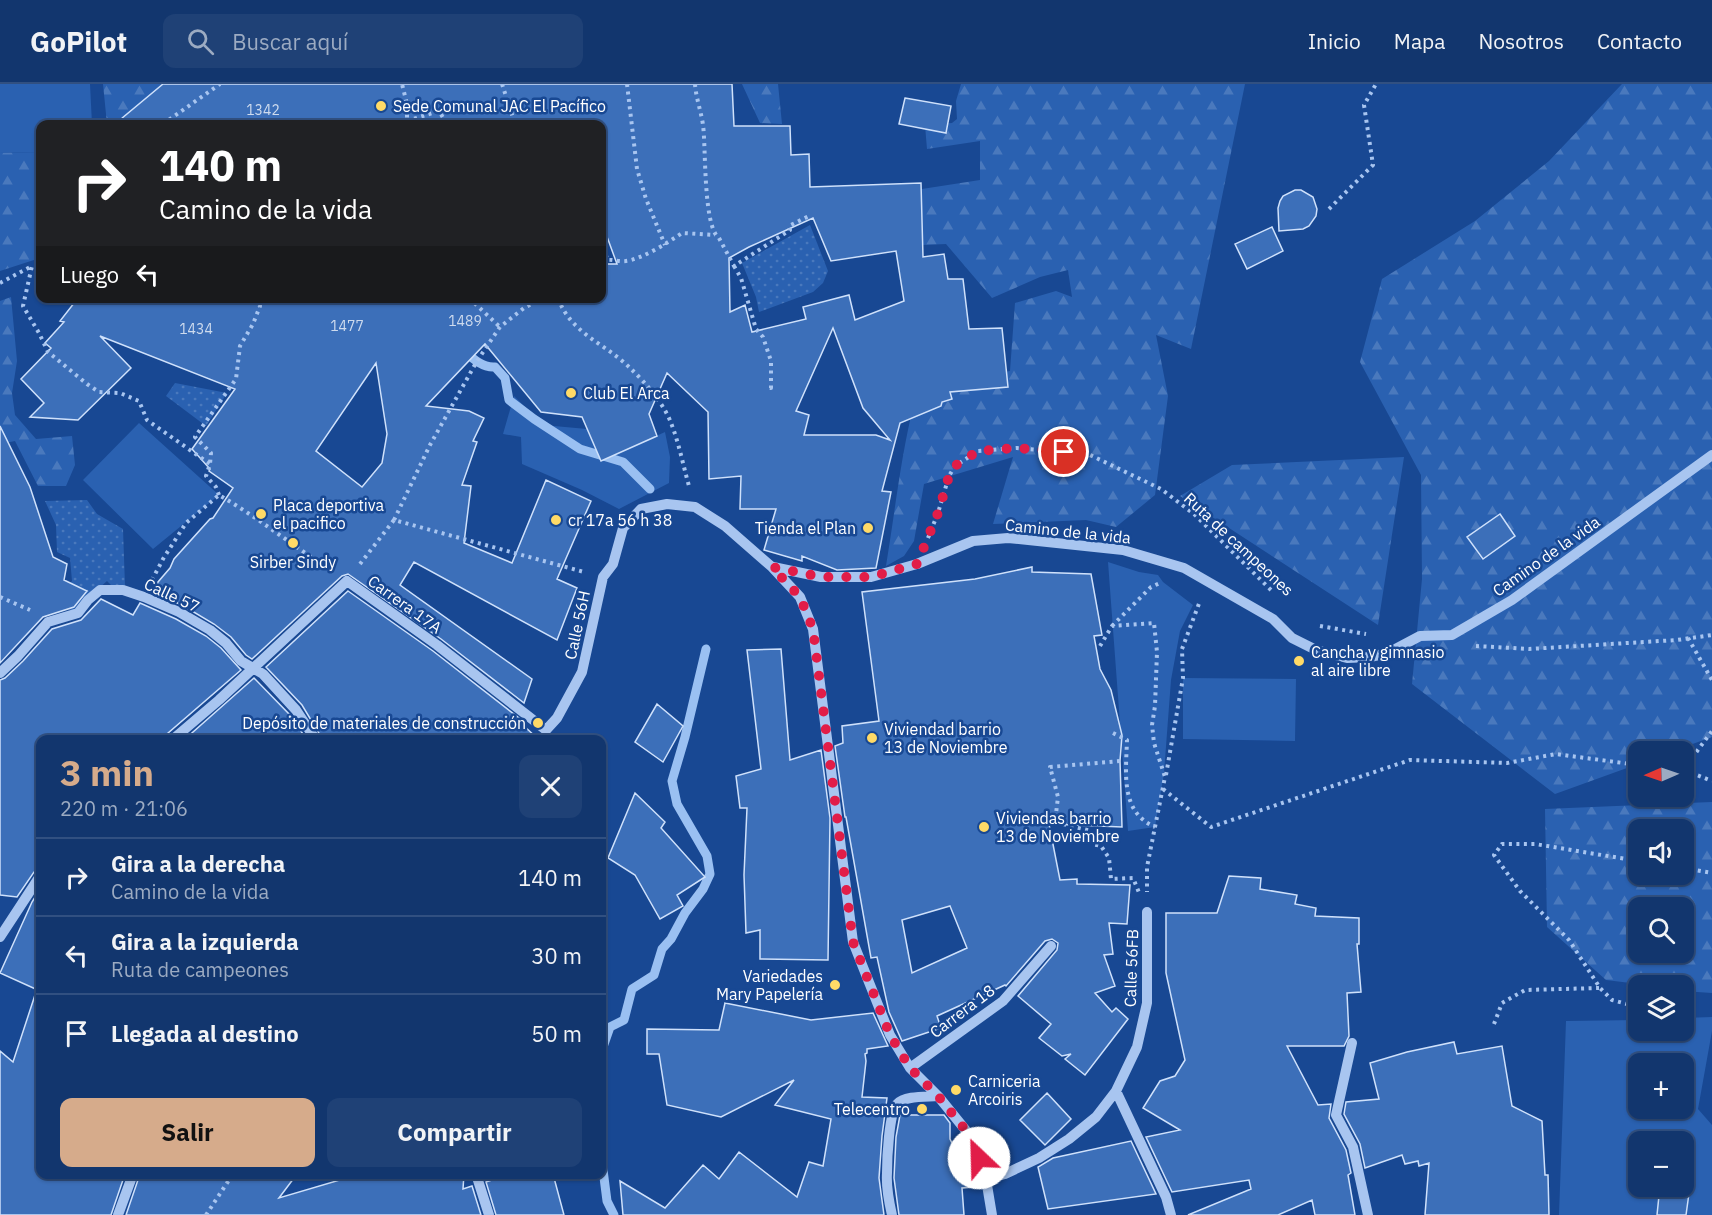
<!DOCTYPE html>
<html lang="es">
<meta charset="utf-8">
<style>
body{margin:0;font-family:"IBM Plex Sans",sans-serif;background:#1f4176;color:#f1f3f6;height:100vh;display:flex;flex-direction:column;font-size:22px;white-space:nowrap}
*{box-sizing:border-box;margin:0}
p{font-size:20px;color:#9cabc2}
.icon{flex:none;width:33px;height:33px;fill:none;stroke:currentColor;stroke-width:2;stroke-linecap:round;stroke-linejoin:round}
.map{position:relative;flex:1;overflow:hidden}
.drawer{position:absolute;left:36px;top:651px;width:570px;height:444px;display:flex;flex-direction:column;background:#12366e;border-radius:12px;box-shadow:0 2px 4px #0004,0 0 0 2px #315081}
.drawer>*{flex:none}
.top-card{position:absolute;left:36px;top:36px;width:570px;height:183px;border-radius:12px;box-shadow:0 2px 4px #0004,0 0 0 2px #315081;background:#202124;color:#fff;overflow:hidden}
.needle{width:39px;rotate:268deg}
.fabs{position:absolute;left:1628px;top:657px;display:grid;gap:12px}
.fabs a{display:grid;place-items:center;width:66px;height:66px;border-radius:12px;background:#12366e;box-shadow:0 2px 4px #0004,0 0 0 2px #315081;font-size:30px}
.pin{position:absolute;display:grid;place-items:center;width:51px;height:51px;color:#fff;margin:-26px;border:3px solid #fff;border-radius:50%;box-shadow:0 2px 6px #0007}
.me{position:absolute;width:66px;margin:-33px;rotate:336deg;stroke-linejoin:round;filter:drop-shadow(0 0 4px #0008)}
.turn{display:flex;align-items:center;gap:21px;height:126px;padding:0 24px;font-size:27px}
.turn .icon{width:78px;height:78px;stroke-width:2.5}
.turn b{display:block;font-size:42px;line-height:51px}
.then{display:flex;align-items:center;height:57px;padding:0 24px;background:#0003;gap:12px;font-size:22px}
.round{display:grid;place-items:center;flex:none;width:63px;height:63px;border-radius:12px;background:#1f4176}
.headline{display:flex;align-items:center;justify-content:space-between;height:102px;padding:0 24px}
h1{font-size:36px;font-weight:700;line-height:45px;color:#d6ab8b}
.primary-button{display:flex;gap:12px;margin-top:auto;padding:12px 24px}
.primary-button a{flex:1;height:69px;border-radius:12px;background:#d6ab8b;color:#111;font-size:24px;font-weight:700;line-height:69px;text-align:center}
.primary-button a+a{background:#1f4176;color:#f1f3f6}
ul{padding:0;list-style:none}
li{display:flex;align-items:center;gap:18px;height:78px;padding:0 24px;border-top:2px solid #315081}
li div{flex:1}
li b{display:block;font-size:22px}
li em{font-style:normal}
header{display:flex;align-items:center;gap:36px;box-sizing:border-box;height:84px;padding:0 30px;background:#12366e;border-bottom:2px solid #315081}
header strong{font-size:28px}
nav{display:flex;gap:33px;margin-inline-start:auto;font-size:21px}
.search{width:420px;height:54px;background:#1f4176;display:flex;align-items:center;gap:15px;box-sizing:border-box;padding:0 21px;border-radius:12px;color:#9cabc2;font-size:22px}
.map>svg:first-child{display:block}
.grass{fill:#2a61b1;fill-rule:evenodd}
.forest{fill:url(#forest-firs);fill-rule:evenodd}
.park{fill:url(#park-dots)}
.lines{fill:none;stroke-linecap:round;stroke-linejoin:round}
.stream{stroke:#9ac0f2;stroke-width:9}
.building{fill:#3c6fb9;stroke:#cfe1fb;stroke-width:1.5;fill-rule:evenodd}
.path{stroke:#a8c5f0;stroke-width:4;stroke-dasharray:3 4.5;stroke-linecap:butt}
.minor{stroke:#a8c5f0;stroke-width:10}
.route{stroke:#e11d48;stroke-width:10;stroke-dasharray:0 18}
.poi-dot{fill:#ffda67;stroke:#184893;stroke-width:2}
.labels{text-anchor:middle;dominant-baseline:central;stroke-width:5;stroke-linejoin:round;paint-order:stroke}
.number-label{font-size:14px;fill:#cedbee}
.poi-label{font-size:16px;fill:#fff;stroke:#184893;text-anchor:start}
.street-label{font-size:16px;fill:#fff;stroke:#184893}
</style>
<header>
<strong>GoPilot</strong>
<div class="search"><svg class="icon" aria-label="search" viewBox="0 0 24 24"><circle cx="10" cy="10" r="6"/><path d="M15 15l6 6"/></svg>Buscar aquí</div>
<nav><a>Inicio</a><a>Mapa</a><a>Nosotros</a><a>Contacto</a></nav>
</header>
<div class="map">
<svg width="1712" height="1131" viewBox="0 0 1712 1131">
<defs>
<pattern id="forest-firs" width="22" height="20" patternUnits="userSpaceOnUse" patternTransform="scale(1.5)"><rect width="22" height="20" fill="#2a61b1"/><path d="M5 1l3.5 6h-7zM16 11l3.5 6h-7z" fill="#4a79bd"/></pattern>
<pattern id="park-dots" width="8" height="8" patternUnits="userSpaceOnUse" patternTransform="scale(1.5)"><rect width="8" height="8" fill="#2a61b1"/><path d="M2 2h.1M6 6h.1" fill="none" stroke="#4a79bd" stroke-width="1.8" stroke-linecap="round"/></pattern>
</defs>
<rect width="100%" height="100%" fill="#184893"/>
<!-- grass -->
<path class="grass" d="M0,0H90L92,40H40V68L0,69Z
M514,312L543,341L587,345L601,377L665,348L670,373L669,399L619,425L582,406L522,380L521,353L503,350Z
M139,339L219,411L153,465L83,396Z
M1108,478L1139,488L1158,491L1163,498L1193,521L1180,547L1171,596L1164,689L1155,743L1128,747Z
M1183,594L1296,595L1295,657L1183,655Z
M1712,933V947L1698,1025L1712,1041V1131H1559L1566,937L1638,936V946H1683V934ZM1638,980H1683V1024H1638ZM1638,1058H1683V1102H1638Z"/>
<!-- forest -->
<path class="forest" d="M103,0H187L183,6L107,40Z
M742,0H778L782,40L760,39Z
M961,0H1245L1191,265L1156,251L1168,312L1155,411L1116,443L1086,436L993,440L1013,373L924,400L914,457L904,472L886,482C895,427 901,372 914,319L976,293L1010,287L1015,219L1056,207L1072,213L1068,186L1040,193L992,214L946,160L922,161L897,118L922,105L980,96V57L927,65L925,41L952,39L957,35L956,17Z
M1622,0H1712V653L1673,667L1638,668V680L1555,710L1412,600L1422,495L1421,391L1360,278L1382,195L1475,137L1549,77Z
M40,68V174L0,187V69Z
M11,213L17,277L12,309L15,331L36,355L72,352L75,381L66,402H38L15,357L0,360V217Z
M1404,373L1378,541L1180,412L1232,381Z
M1712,718V909L1683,907V902L1647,901L1606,896L1547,843L1545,725ZM1638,746H1683V790H1638ZM1638,824H1683V868H1638Z"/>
<!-- park -->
<path class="park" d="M810,141L828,187L823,199L813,208L759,228L756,213L742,179Z
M175,299L227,309L206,342L166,312Z
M87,416L97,430L123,445L125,502H112L107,497L73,527L67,524L64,507L72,497L70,474L57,468L56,441L45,417Z"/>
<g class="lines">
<!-- stream -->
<path class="stream" d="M464,267C473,275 483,284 495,283L505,294L509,316L534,335L580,365L623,378L650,405
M602,1011L603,963L610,943L624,936L632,905L654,891L662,865L671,855L685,829L703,805L710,790L707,772L677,720L672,697L685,653L706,565
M602,1078L607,1117L614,1131"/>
</g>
<!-- building -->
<path class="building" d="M163,0H732L734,42H790L791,71L809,70L810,103L921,99L923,173L944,170L948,195H963L969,245L1002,244L1008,303L950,308L952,315L942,318L941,322L900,339L882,407L891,408L876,484L837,486L802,472V477L764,466L776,425H740L741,392L709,395L708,328L667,289L649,330L657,352L601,377L582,333L541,328L485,260L426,322L469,327L484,334L473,357L477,358L462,401L471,402L464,459L512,479L546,396L591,417L557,495L577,504L557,556L414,478L400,501L532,595L524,619L441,555L348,490L342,492L252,575L246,571L231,553L214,540L182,521L154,509L158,498L170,484L174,475L210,435L213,434L233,404L209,387L210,385L192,365L235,305L100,252L131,284L78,336L30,333L44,319L21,295L51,264L45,259L64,238L60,237L78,214H602V180H617L602,139V40H115ZM813,134L831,177L896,167L904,217L855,236L849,211L803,223L806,235L752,248L745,221L730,228L729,174L749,163ZM833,244L863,324L890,356L876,351H804L809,331L796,327ZM376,279L387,350L382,379L362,403L316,367Z
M905,14L951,22L946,49L899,40Z
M1295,106H1301L1313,113L1317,125L1316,132L1309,142L1303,145L1279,147L1278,124L1280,117L1283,112Z
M1272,143L1283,167L1247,185L1235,160Z
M0,342L30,403L53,473L67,480L64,496L87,507L74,523L43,533L0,579Z
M1500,430L1515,452L1483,475L1467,453Z
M1032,483V488L1091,490L1102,551L1094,552L1100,585L1111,606L1122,651L1120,677L1122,743L1049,740L1060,796L1077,795V800L1130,801L1127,840L1109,839L1113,870L1104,871L1115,902L1095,909L1112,928L1116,924L1128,935L1085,991L1065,975L1071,970L1062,972L1039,954L1051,940L1018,912L1057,866L1058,859L1052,855L1045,857L1006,902L1005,901L937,932L941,944L902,957L889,928L877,873L871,874L846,733H845L835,662L843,659L842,642L879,637L862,508L975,495ZM950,822L967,864L912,889L902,836Z
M348,507L433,567L519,634L523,641L539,656H323L302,621L266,583Z
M101,515L133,531L140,519L176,535L206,552L221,564L241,586L167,650L165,656H40V785L34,788L17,813L0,811V596L5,594L23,577L52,545L81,536Z
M781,565L790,676L821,666L830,734L828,876L760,875V846L746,849L744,791L747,724H740L736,692L761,685L747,566Z
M254,594L290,631L307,656H184Z
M657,620L683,642L663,678L635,658Z
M635,709L665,738L661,744L705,793L677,811L683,822L660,835L635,791L608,774Z
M1229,792L1261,794L1260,805L1297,811L1295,820L1316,824L1315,832L1359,834V860H1357L1361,908L1347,909L1349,952L1344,962H1287L1318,1021L1331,1020L1329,1034L1346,1066L1351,1089L1348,1091L1355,1131H1315L1312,1116L1278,1131H1188L1251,1105L1249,1096L1172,1108L1146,1053L1180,1046L1143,1024L1160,997L1175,992L1185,976L1166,889V829H1217Z
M40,805V907L0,889L32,818Z
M36,908L40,909V1090H125L111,1131H0V967L13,978Z
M725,919L811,936L873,929L888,962L867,965V969L865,970L866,977L862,1013L887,1014L882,1052L879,1094L884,1131H623L620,1097L665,1124L703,1081L719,1095L739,1068L797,1113L809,1078L823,1082L831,1035L775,1021L794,996L721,1033L667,1021L659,970H647V945L719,946Z
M1454,958L1457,970L1502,962L1512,1022L1542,1037L1545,1091H1548L1549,1131H1425L1429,1079L1419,1082L1418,1077L1405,1080L1402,1071L1365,1084L1360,1060L1344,1030L1346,1018L1379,1015L1370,979L1407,968Z
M1047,1009L1071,1035L1045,1061L1020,1036Z
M900,1031H944L950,1039V1055L974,1103L962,1104L964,1131H899L894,1094L896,1053Z
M1131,1057L1156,1110L1048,1125L1038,1083L1053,1074Z
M140,1090H297L279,1114L360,1090H464L463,1105L472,1102L481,1131H126Z
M510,1090H553L564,1131H496L486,1098Z
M1660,1102H1690L1686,1131H1657Z"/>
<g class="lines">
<!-- path -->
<path class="path" d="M502,0L515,40
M627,0L637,85L646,115L665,161
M695,0C696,14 701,27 703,41C706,62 703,143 719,154L734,182L790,146L789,142L811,131
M407,37L439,27L447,40
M163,40L220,0
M396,40L407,37V20L402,0
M1329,125L1373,81L1364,21L1376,0
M602,156L607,175
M602,177C610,174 617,178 626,177C642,175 669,158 682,149L715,151
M734,182L741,194L756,245L763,253L771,277V304L769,302
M0,199L32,182L23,222L39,249L48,268L87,300L99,308L120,309L139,317L147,336L210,380
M469,214L500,243
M558,214C571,250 605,259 630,284C645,298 664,320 671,339C679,359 683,381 689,402
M219,411L216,403L206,392L210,380L211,369L195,353L236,295L240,262L253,240L260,222L254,218L256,214
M394,436L430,361L477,277L500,243L524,224L543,214
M928,454L938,429L949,392L955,382L978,367L1017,364L1088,370L1161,405L1194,430L1273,508
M360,480L394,436L584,488
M152,496L163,475L186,439L219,411C257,433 292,461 329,485
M0,513L30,526
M1112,542L1151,503L1160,499
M1320,542L1366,550
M1688,554L1712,596
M1100,562L1112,542L1154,539L1157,568L1155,622L1152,641L1154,659L1165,693L1147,783V808
M1476,562L1529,565L1677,556L1712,551
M1113,649L1127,656C1126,689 1120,728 1155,743
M1120,677L1050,683L1058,713L1055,738L1091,747L1092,760L1101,762L1109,774L1111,795L1133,794L1140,811
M1683,686L1712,647
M1684,686L1712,697
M1166,691L1183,594L1182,565L1200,517
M1163,705L1211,743L1410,676L1507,679L1556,670L1638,681
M1638,777L1535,760H1502L1494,771L1520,807L1569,856L1600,904L1612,916L1638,923
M1683,784L1712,789
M1494,940L1502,919L1525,906L1599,904
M206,1131L233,1090"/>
<!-- minor -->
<path class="minor" d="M773,483L821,493H871L917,480L973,457L1008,454L1123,466L1184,484L1273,535L1292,554L1316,566L1347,574L1370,573L1388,569L1420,552L1452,551L1512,516L1712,371
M0,589L18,572L48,538L78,529L88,516L100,506H123L144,513L179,528L210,546L226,559L241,577L263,590L296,626L316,656
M172,656L219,616L347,497L437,561L546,646L557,634L582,588L603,493L613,480L623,444L641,425L667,420L695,423L725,442L772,483L800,513L813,545L853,858L890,951L910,984L938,1012L972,1054L986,1095L992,1131
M0,853L40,792
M1352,959L1336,1031L1353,1063L1368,1131
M910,984L1003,917L1051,862
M1116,1007L1166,1113L1171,1131
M476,1090L489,1131
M986,1095L1005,1090L1039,1074L1069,1055L1096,1033L1116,1007L1137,963L1147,919V828
M118,1131L133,1090
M892,1131C889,1118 886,1103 887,1089C887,1075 889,1029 897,1020C905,1011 927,1013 938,1012"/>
</g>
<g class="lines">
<!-- route -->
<path class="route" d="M979,1074L972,1054L938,1012L910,984L890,951L853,858L813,545L800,513L772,483L821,493H871L917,480L938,429L949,392L955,382L978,367L1017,364L1064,368"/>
</g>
<!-- markers -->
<g class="poi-dot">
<circle cx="381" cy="22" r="6"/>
<circle cx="571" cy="309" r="6"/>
<circle cx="261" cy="430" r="6"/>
<circle cx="556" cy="436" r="6"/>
<circle cx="868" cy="444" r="6"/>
<circle cx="293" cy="459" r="6"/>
<circle cx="1299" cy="577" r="6"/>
<circle cx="538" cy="639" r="6"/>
<circle cx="872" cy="654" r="6"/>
<circle cx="984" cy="743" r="6"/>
<circle cx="835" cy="901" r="6"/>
<circle cx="956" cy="1006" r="6"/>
<circle cx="922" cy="1025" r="6"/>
</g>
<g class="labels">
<!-- number labels -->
<g class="number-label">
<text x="263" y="26">1342</text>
<text x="465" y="237">1489</text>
<text x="347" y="242">1477</text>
<text x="196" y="245">1434</text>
</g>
<!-- poi labels -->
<g class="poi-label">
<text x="393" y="22">Sede Comunal JAC El Pacífico</text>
<text x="583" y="309">Club El Arca</text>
<text x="273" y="421">Placa deportiva<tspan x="273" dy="18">el pacifico</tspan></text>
<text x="568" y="436">cr 17a 56 h 38</text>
<text x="856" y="444" text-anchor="end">Tienda el Plan</text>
<text x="293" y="478" text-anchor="middle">Sirber Sindy</text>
<text x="1311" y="568">Cancha y gimnasio<tspan x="1311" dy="18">al aire libre</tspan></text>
<text x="526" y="639" text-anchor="end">Depósito de materiales de construcción</text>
<text x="884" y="645">Viviendad barrio<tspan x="884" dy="18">13 de Noviembre</tspan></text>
<text x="996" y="734">Viviendas barrio<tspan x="996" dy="18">13 de Noviembre</tspan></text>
<text x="823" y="892" text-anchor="end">Variedades<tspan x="823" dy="18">Mary Papelería</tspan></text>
<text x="968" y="997">Carniceria<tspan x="968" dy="18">Arcoiris</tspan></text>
<text x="910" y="1025" text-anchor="end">Telecentro</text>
</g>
<!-- street labels -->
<g class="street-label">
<text transform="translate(1068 447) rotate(6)">Camino de la vida</text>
<text transform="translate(1239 460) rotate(43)">Ruta de campeones</text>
<text transform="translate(1546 472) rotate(-35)">Camino de la vida</text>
<text transform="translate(172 511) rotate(25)">Calle 57</text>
<text transform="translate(405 520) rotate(36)">Carrera 17A</text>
<text transform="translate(577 541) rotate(-78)">Calle 56H</text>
<text transform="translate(1131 884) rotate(-88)">Calle 56FB</text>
<text transform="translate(962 927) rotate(-37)">Carrera 18</text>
</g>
</g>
</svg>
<div class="fabs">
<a><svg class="needle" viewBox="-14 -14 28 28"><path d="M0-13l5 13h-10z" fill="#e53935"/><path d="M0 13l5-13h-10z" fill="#9cabc2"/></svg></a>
<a><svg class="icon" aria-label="sound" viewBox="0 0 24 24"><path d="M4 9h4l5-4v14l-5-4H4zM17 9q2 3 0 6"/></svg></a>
<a><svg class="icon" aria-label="search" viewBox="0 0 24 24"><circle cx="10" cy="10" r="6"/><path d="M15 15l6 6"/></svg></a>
<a><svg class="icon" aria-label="layers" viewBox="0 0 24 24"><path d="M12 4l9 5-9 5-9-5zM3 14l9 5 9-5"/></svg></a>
<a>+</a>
<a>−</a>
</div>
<div class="pin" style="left:1064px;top:368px;background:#d93025"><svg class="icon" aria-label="arrive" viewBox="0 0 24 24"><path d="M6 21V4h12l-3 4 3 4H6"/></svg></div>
<svg class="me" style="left:979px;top:1074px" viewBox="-20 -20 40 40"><circle r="19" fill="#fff"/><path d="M0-13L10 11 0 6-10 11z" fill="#e11d48"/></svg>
<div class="top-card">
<div class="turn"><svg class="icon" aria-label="right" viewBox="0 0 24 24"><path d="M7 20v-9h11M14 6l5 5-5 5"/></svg><div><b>140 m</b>Camino de la vida</div></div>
<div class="then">Luego<svg class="icon" aria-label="left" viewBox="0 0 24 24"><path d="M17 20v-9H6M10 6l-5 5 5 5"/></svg></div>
</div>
<section class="drawer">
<div class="headline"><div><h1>3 min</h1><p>220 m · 21:06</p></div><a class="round"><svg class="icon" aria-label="close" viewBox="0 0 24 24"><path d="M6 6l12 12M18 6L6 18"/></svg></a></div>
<ul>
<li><svg class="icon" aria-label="right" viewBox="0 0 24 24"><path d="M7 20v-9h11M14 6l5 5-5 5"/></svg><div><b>Gira a la derecha</b><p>Camino de la vida</p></div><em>140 m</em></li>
<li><svg class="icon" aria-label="left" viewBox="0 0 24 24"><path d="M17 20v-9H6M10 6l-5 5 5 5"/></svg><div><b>Gira a la izquierda</b><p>Ruta de campeones</p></div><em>30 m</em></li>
<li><svg class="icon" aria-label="arrive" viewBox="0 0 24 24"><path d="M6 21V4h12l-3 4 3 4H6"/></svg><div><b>Llegada al destino</b></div><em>50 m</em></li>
</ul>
<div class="primary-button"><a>Salir</a><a>Compartir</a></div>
</section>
</div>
